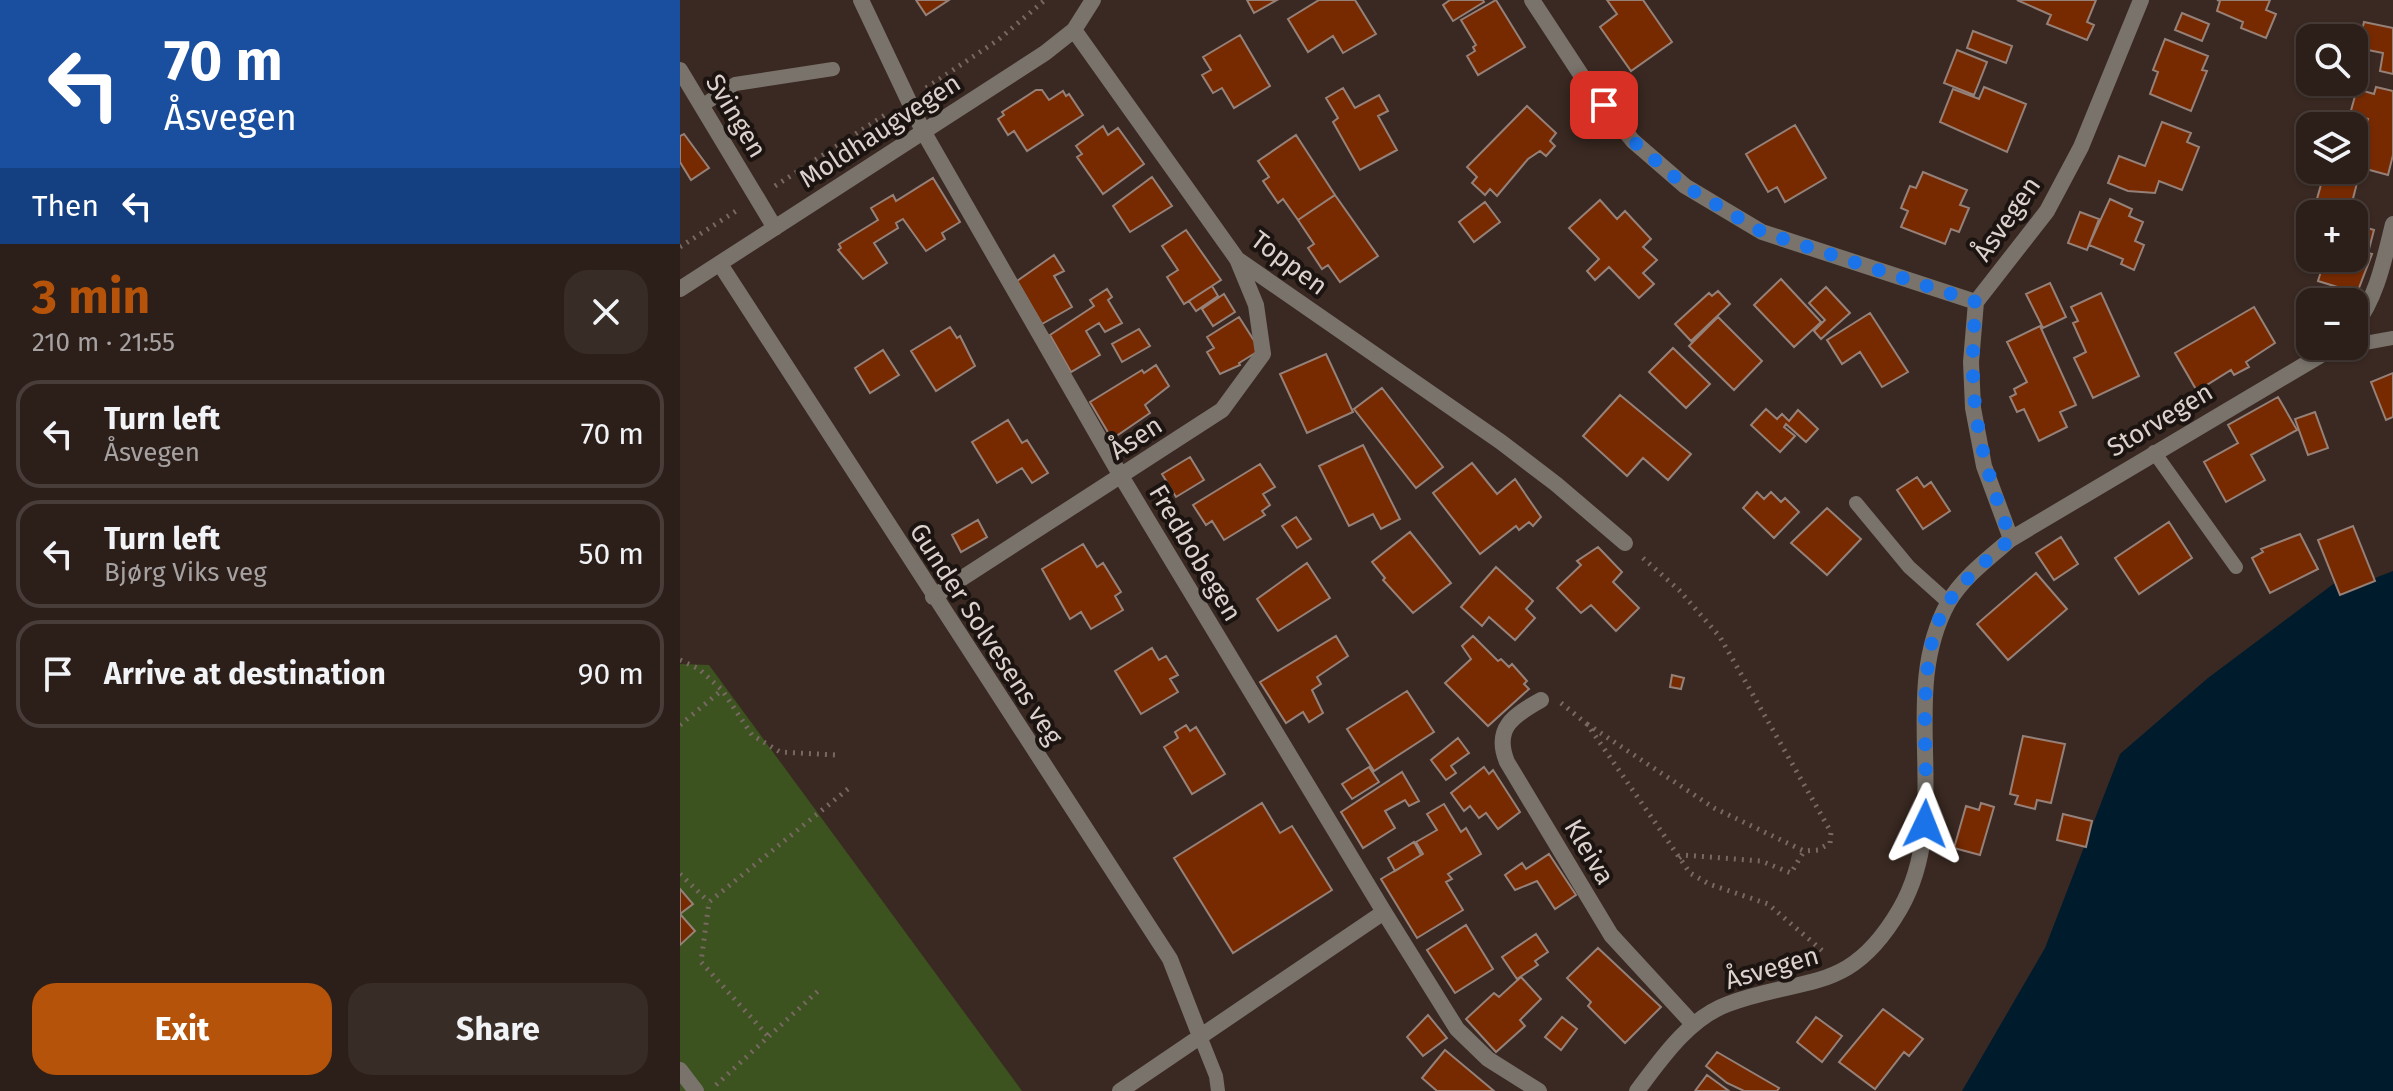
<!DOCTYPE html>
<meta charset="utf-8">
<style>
body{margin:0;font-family:"Fira Sans",sans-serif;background:#382c27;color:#f1f3f6;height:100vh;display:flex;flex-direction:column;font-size:30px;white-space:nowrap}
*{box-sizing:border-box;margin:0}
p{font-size:26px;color:#a6a2a2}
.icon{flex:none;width:44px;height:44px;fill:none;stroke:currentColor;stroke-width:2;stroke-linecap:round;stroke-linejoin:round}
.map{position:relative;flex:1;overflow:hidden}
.panel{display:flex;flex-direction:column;background:#2c1f1a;width:680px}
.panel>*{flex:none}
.hud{background:#1a4fa0;color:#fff;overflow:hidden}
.controls{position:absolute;left:1616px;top:24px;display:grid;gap:16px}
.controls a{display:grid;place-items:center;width:72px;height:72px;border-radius:16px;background:#2c1f1a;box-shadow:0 2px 6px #0004,0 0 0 2px #483d39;font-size:40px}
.pin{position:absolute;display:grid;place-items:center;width:68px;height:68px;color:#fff;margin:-34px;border-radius:16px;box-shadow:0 4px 12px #0006}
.me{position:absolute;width:88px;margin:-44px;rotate:2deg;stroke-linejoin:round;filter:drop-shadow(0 0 6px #0008)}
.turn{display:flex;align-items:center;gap:28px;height:168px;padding:0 32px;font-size:36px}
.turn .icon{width:104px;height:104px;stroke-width:2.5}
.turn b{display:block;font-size:56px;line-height:68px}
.then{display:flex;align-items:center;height:76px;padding:0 32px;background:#0003;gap:16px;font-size:30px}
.round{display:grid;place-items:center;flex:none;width:84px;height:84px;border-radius:24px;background:#382c27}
.headline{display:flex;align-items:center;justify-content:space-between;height:136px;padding:0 32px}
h1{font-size:48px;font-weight:700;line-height:60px;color:#b45309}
.button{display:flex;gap:16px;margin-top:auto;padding:16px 32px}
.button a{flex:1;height:92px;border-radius:24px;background:#b45309;color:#fff;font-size:32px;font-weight:700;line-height:92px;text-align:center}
.button a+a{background:#382c27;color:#f1f3f6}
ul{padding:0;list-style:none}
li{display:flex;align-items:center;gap:24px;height:108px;margin:0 16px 12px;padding:0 16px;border:4px solid #483d39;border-radius:24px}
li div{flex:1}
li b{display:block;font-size:30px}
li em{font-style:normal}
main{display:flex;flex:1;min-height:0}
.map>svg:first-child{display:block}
.green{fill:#3d531f}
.water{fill:#001b2c}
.building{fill:#772a00;stroke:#968179;stroke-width:2}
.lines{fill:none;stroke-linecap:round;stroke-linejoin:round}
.path{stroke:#776862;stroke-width:5;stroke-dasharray:2 6;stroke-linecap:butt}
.lane{stroke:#79736c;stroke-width:14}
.street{stroke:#79736c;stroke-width:16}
.route{stroke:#1a73e8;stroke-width:14;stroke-dasharray:0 25.2}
.labels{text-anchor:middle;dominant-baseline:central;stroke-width:8;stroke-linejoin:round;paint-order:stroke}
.street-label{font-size:26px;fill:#dcd1cc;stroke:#1b1410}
</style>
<main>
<section class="panel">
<div class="hud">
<div class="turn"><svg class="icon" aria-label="left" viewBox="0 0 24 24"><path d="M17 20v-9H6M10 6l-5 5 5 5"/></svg><div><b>70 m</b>Åsvegen</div></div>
<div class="then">Then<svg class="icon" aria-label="left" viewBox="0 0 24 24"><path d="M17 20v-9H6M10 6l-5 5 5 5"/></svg></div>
</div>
<div class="headline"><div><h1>3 min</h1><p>210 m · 21:55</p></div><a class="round"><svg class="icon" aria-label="close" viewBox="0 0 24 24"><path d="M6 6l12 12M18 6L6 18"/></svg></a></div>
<ul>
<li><svg class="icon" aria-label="left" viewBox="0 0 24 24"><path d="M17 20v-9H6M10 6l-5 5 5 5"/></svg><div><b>Turn left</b><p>Åsvegen</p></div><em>70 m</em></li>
<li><svg class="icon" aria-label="left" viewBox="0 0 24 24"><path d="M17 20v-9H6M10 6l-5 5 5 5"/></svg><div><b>Turn left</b><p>Bjørg Viks veg</p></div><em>50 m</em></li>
<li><svg class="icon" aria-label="arrive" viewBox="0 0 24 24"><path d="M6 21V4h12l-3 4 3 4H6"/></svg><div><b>Arrive at destination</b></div><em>90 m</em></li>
</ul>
<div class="button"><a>Exit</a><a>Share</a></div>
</section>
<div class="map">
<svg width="1713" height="1091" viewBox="0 0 1713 1091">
<rect width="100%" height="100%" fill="#3a2922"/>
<!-- green -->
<path class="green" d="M0,664L29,665L342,1091H0Z"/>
<!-- water -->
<path class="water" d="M1713,571V1091H1282L1365,948L1440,754L1528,678L1656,582L1662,591Z"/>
<!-- building -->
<path class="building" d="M236,0H269L246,15Z
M567,0H597L574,13Z
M639,0H675L696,34L663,53L653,36L628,52L608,19Z
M770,0H803L804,2L773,21L763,5Z
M816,0L845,47L798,75L787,56L795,51L793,47L796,45L781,20Z
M927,0H963L992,42L951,71L920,27L937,14Z
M1337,0H1416L1407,22L1414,25L1407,40L1367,24L1371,15Z
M1537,0H1590L1586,10L1596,14L1586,38L1561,28L1563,22L1537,11L1540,1Z
M1502,13L1529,24L1522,41L1495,30Z
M1684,22L1713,28V74L1700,71L1703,53L1678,48Z
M1293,31L1332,46L1326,63L1287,48Z
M560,35L590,86L554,108L542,88L533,93L522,75L531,70L523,57Z
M1485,39L1528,56L1522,70L1527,71L1511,111L1470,94L1478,72L1473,70Z
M1277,50L1307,62L1294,95L1264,83Z
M1674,59L1689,63L1684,87L1662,82H1674Z
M1304,87L1346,104L1327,152L1260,122L1273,89L1299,99Z
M1696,87L1713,91V155L1708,175L1675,166L1688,119L1670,114L1677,89L1694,94Z
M663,88L675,108L699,95L708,111L698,116L717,150L680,170L653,122L658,118L646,98Z
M356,90H362L369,100L383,91L386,96L389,94L403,115L347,151L334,131L328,135L318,119L324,115L322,112Z
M847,106L876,133L870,141L875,146L866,156L860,151L848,159L817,196L810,189L805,195L792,183L797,177L787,167Z
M1482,122L1511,133L1507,142L1519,147L1502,190L1479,181L1475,193L1448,191L1428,183L1439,156L1465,166Z
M1115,125L1146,178L1105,202L1097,187L1088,192L1066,154Z
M423,126L428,135L438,128L464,164L423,194L397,157L402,154L396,146Z
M4,134L29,168L11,180L0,162V136Z
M616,135L655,195L618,220L603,199L598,203L583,181L589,177L578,161Z
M1243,172L1287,190L1280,205L1289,208L1279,232L1271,229L1265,244L1221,227L1228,211L1221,208L1230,186L1236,188Z
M1644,174L1677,183L1669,214L1635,206Z
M472,177L492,206L450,232L433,206Z
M253,178L280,222L262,233L265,239L246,251L223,219L216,223L218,228L194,243L207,263L183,279L158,250L161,248L159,244L198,220L191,208L213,195L216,201Z
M655,195L698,256L660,282L648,265L642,269L628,248L634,244L618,220Z
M1430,199L1452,209L1449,216L1463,222L1455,241L1464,245L1454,270L1441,264L1443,259L1409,245Z
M920,200L937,219L945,211L971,239L963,247L977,260L963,273L974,284L959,298L929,267L915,280L907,271L919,259L889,228Z
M805,202L820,222L794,242L779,222Z
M1400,212L1419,219L1407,250L1388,243Z
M1674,224L1694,230L1688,253L1692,254L1677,293L1638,281L1642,268L1632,265L1634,258H1674Z
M506,230L541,280L504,304L487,277L498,270L482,246Z
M374,255L384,271L374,276L392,307L362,324L337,281Z
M1101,279L1141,322L1114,347L1074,305Z
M1370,283L1386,317L1363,328L1346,294Z
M532,286L538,296L516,311L509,301Z
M1146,287L1170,313L1141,339L1134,331L1145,320L1129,303Z
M427,289L432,297L428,300L442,323L425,332L419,323L406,331L420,355L391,372L370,335L414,306L410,300Z
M1038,291L1050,304L1011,341L995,324L1029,293L1032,296Z
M1421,293L1459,376L1413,398L1394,358L1406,352L1393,323L1398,321L1391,307Z
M544,294L555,312L533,326L522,309Z
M1574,307L1595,343L1566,362L1569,367L1554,375L1551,370L1517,391L1495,353Z
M1190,313L1228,372L1202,387L1180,352L1162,364L1147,340Z
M559,317L580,350L559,363L560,365L540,374L527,352L534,348L527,337Z
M1038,317L1082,361L1054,390L1009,346Z
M1360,326L1396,405L1380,412L1387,427L1359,441L1344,409L1337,412L1330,397L1336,394L1334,389L1347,382L1327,342Z
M270,327L277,338L280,336L295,366L256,391L231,351Z
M459,329L470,346L442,362L432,344Z
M993,348L1030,384L1006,408L969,372Z
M203,350L219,375L190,393L175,368Z
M646,354L673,412L627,433L600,374Z
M476,365L489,386L465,405L470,413L432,439L410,402L462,370L464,373Z
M1713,373V417L1706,420L1691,382Z
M702,388L763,467L736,488L674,409Z
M940,395L1011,454L988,480L963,458L947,476L903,436Z
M1598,397L1617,430L1571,455L1585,480L1546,502L1524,462L1558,443L1548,425Z
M1086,409L1097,419L1102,414L1109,421L1118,410L1138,429L1126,442L1106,424L1104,427L1115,436L1100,452L1071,425Z
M1635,412L1648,448L1628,455L1615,419Z
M328,420L342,443L347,440L368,473L352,483L342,468L317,483L292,442Z
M683,445L720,519L701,529L693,514L669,526L639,466Z
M510,457L524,480L496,497L482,474Z
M792,463L817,494L835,479L861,517L853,526L849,522L839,530L836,526L800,554L753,493Z
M580,464L595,487L583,494L590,505L582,511L585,515L544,540L532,521L526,525L513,505Z
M1237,477L1244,487L1251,482L1270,511L1243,529L1217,490Z
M1077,492L1084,499L1091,492L1101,502L1105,498L1119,512L1094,538L1063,508Z
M1147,508L1181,539L1147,575L1111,543Z
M616,517L631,539L617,548L602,526Z
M298,520L307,537L281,552L272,535Z
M1489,522L1512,558L1459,594L1435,558Z
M1673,526L1695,581L1660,595L1638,540Z
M730,532L771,583L733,613L703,580L705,578L692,562Z
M1620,534L1638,569L1590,593L1572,558L1583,552L1581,549Z
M1381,537L1398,564L1374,580L1356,553Z
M403,544L417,567L423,563L441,592L435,596L443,610L411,629L401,612L390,619L362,569Z
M918,547L942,572L933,582L959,608L936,631L911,605L901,613L877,588L901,565L897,561Z
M627,563L650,598L598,631L577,599Z
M816,567L853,601L846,609L855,618L835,640L809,617L802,626L781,607Z
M1356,573L1387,609L1328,660L1297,624Z
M656,636L668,656L637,677L641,684L632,690L643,713L629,722L623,712L606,723L580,682Z
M793,636L818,661L821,659L829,667L832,664L847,681L844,684L849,689L808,726L765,683L791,659L782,646Z
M472,648L479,660L486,656L498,675L490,679L498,692L461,714L435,671Z
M992,675L1004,678L1001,689L990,687Z
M727,691L754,732L694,771L667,729Z
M506,725L510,731L516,727L545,774L512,794L484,747L498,738L495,732Z
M1343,736L1385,744L1371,803L1357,800L1355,809L1335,804L1338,796L1330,794Z
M778,738L789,753L771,766L776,773L766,780L751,760Z
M689,767L699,782L672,799L662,784Z
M804,767L809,774L813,770L840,812L818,829L806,813L799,818L790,806L784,811L771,793Z
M722,772L739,801L729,806L725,800L705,811L715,828L683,848L661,812Z
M582,803L600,833L612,826L652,890L553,953L494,858Z
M1301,803L1314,807L1300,855L1274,848L1286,806L1299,810Z
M764,804L781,832L786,828L801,854L768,874L772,879L766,882L783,910L737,938L701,879L743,854L736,842L757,830L747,814Z
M1383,814L1412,821L1406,847L1377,840Z
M734,842L741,855L715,871L708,858Z
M869,854L896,895L875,909L857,881L835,890L825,875L842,863L846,869Z
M0,889L13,904L0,914L15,931L0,945Z
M786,925L813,969L775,993L747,950Z
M856,934L868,952L855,961L858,965L837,979L822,957Z
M918,948L981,1007L945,1043L908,1006L911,1002L887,978Z
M841,977L861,999L840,1020L845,1026L816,1052L786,1019L814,993L819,997Z
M1203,1009L1243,1039L1229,1056L1224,1052L1195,1089L1159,1062Z
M748,1015L767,1038L743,1056L727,1037Z
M882,1017L897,1029L881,1050L865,1037Z
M1136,1017L1162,1036L1142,1062L1117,1042Z
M765,1050L814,1091H757L742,1078Z
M1037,1052L1099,1088L1097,1091H1064L1047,1083L1026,1066Z
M1027,1075L1049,1091H1015Z"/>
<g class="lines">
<!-- path -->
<path class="path" d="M246,88L318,40L365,0
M95,186L208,113
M0,247L56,211
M0,660L19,669L42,690L72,735L100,752L156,755
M881,703L907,724L1010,873L1029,884L1088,904L1145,953
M907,724L1034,808L1124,851L1138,850L1150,843L1151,832L1040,637L999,590L963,558
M0,725L42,690
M999,858L1003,855L1081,861L1111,873L1124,851
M0,874L29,902
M87,1035L21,962L29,902L168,789
M36,1085L138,991"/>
<!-- lane -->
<path class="lane" d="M23,105L55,84L153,69
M1674,345L1713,338
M1474,452L1556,567
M1176,503L1229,567L1268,602
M520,1036L536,1076L538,1091"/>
<!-- street -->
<path class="street" d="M181,0L243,131L441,476L704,912L777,1029L808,1059L859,1091
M852,0L909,87L953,141L1005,186L1082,232L1296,302
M394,30L557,259L821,442L876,484L945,543
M0,70L95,228
M40,264L490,959L520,1036
M0,289L365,53L394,30L413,0
M1674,327C1697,297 1704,260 1713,224
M1331,539L1656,346
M253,597L542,410L583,354L576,305L557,259
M861,700C834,715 813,728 827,762L931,935L1013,1024
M0,1070L16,1091
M440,1091L704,912
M957,1091C981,1059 1009,1018 1048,1004C1127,975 1170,995 1220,909C1275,814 1216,698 1268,603C1282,578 1310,557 1331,539L1304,466L1293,408L1291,362L1296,302L1367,211L1401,147L1461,0"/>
</g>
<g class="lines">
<!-- route -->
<path class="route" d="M924,105L953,141L1005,186L1082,232L1296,302C1287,401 1297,447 1331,539C1310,557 1287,576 1270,600C1232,652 1250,760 1245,824"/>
</g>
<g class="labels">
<!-- street labels -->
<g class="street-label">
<text transform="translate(56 116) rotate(59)">Svingen</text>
<text transform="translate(200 131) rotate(-33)">Moldhaugvegen</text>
<text transform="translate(1327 219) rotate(-55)">Åsvegen</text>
<text transform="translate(609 263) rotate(37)">Toppen</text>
<text transform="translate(1480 420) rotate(-31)">Storvegen</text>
<text transform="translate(456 438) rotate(-33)">Åsen</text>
<text transform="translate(515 553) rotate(59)">Fredbobegen</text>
<text transform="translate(306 634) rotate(57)">Gunder Solvesens veg</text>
<text transform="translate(909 852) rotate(59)">Kleiva</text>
<text transform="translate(1092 968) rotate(-16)">Åsvegen</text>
</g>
</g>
</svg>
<div class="controls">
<a><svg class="icon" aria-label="search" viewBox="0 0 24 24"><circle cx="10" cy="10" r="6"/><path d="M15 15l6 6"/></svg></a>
<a><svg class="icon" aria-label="layers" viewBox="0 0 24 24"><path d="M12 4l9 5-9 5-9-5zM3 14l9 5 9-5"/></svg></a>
<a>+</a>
<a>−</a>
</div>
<div class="pin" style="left:924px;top:105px;background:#d93025"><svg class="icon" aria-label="arrive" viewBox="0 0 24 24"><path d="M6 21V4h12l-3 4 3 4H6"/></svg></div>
<svg class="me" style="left:1245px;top:824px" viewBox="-20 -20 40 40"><path d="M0-17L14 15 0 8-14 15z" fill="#1a73e8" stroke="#fff" stroke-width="4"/></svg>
</div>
</main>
